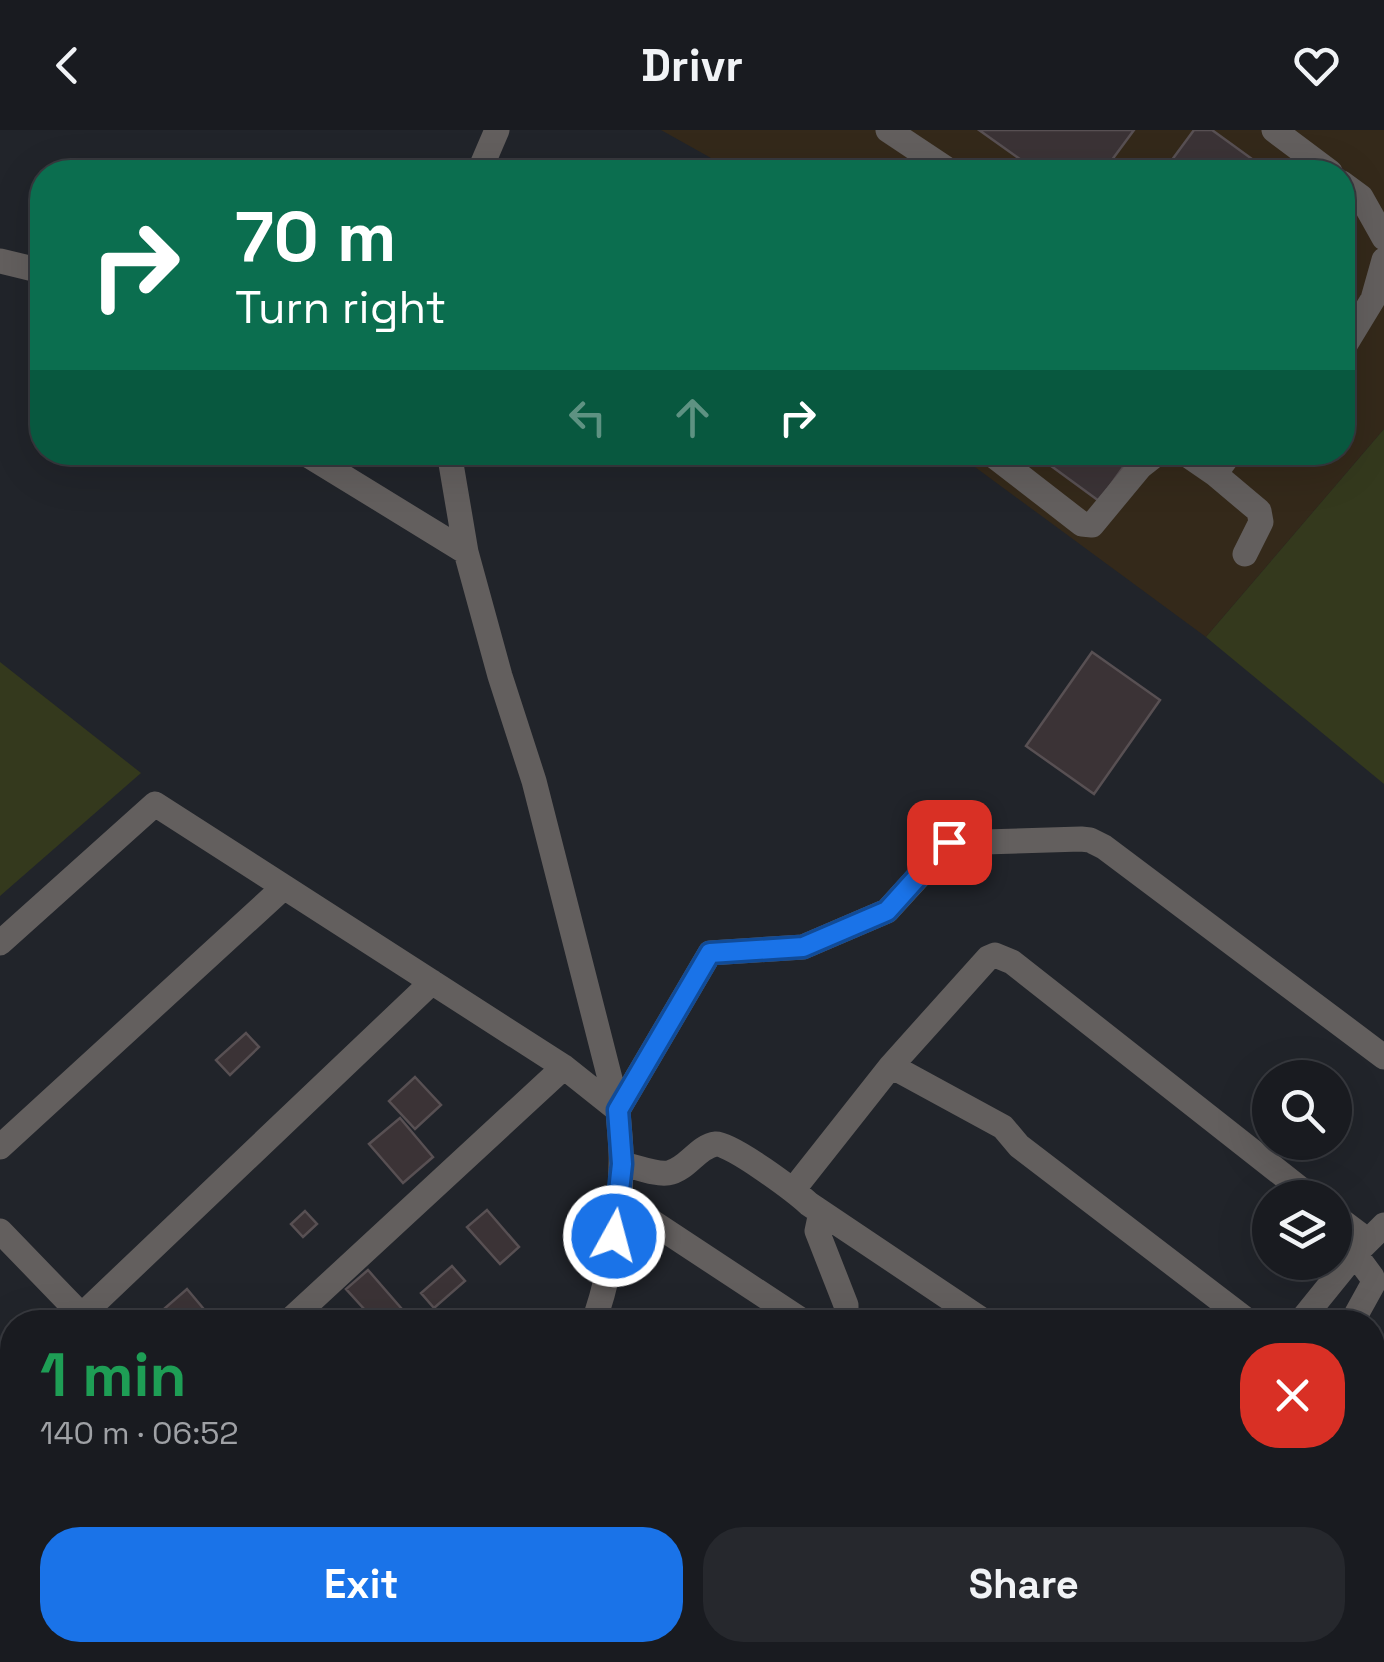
<!DOCTYPE html>
<meta charset="utf-8">
<style>
body{margin:0;font-family:"Space Grotesk",sans-serif;background:#26282d;color:#f1f3f6;height:100vh;display:flex;flex-direction:column;font-size:38px;white-space:nowrap}
*{box-sizing:border-box;margin:0}
p{font-size:32px;color:#9fa1a5}
.icon{flex:none;width:55px;height:55px;fill:none;stroke:currentColor;stroke-width:2;stroke-linecap:round;stroke-linejoin:round}
.map{position:relative;flex:1;overflow:hidden}
.side{position:absolute;left:0px;top:1180px;width:1385px;height:352px;display:flex;flex-direction:column;background:#191b20;border-radius:40px 40px 0 0;box-shadow:0 10px 40px #0002,0 0 0 2px #37393e}
.side>*{flex:none}
.top-card{position:absolute;left:30px;top:30px;width:1325px;height:305px;border-radius:40px;box-shadow:0 10px 40px #0002,0 0 0 2px #37393e;background:#0b6e4f;color:#fff;overflow:hidden}
.buttons{position:absolute;left:1252px;top:930px;display:grid;gap:20px}
.buttons a{display:grid;place-items:center;width:100px;height:100px;border-radius:50%;background:#191b20;box-shadow:0 10px 40px #0002,0 0 0 2px #37393e;font-size:50px}
.pin{position:absolute;display:grid;place-items:center;width:85px;height:85px;color:#fff;margin:-42px;border-radius:20px;box-shadow:0 5px 15px #0006}
.me{position:absolute;width:110px;margin:-55px;rotate:7deg;stroke-linejoin:round;filter:drop-shadow(0 0 8px #0008)}
.turn{display:flex;align-items:center;gap:35px;height:210px;padding:0 40px;font-size:45px}
.turn .icon{width:130px;height:130px;stroke-width:2.5}
.turn b{display:block;font-size:70px;line-height:85px}
.lanes{display:flex;align-items:center;height:95px;padding:0 40px;background:#0003;justify-content:center;gap:50px;direction:ltr}
.lanes .off{opacity:.35}
.round{display:grid;place-items:center;flex:none;width:105px;height:105px;border-radius:40px;background:#26282d}
.headline{display:flex;align-items:center;justify-content:space-between;height:170px;padding:0 40px}
h1{font-size:60px;font-weight:600;line-height:75px;color:#1e9e55}
.cta{display:flex;gap:20px;margin-top:auto;padding:20px 40px}
.cta a{flex:1;height:115px;border-radius:40px;background:#1a73e8;color:#fff;font-size:40px;font-weight:600;line-height:115px;text-align:center}
.cta a+a{background:#26282d;color:#f1f3f6}
header{display:flex;justify-content:space-between;align-items:center;height:130px;padding:0 40px;background:#191b20;font-size:45px;font-weight:600}
.map>svg:first-child{display:block}
.industrial{fill:#34291a}
.green{fill:#34391d}
.building{fill:#3b3336;stroke:#585053;stroke-width:2.5}
.lines{fill:none;stroke-linecap:round;stroke-linejoin:round}
.minor{stroke:#635f5e;stroke-width:25}
.route-casing{stroke:#114b97;stroke-width:25}
.route{stroke:#1a73e8;stroke-width:18}
</style>
<header><svg class="icon" aria-label="back" viewBox="0 0 24 24"><path d="M15 5l-7 7 7 7"/></svg>Drivr<svg class="icon" aria-label="heart" viewBox="0 0 24 24"><path d="M12 20l-8-8c-3-5 5-10 8-4 3-6 11-1 8 4z"/></svg></header>
<div class="map">
<svg width="1384" height="1532" viewBox="0 0 1384 1532">
<rect width="100%" height="100%" fill="#21242a"/>
<!-- industrial -->
<path class="industrial" d="M661,0H1384V299L1206,507L956,323L1342,322V42H736Z"/>
<!-- green -->
<path class="green" d="M1384,299V654L1206,507Z
M0,532L141,643L0,766Z"/>
<!-- building -->
<path class="building" d="M979,0H1134L1103,42H1038Z
M1194,0H1212L1270,42H1163Z
M1032,322H1134L1099,371Z
M1092,522L1160,570L1094,664L1026,616Z
M246,903L259,917L230,945L216,930Z
M415,947L441,975L415,999L389,971Z
M400,988L433,1027L403,1053L369,1014Z
M487,1080L519,1117L500,1134L467,1097Z
M305,1081L317,1094L303,1107L291,1094Z
M452,1136L465,1151L434,1178L421,1163Z
M368,1140L408,1186L400,1192H376L346,1159Z
M187,1159L208,1184L198,1192H164L157,1185Z"/>
<g class="lines">
<!-- minor -->
<path class="minor" d="M888,0L951,42
M1274,0L1330,42
M479,42L497,0
M1342,53L1361,67L1384,108
M0,131L42,141
M1342,220L1373,169L1384,130
M303,322L466,422
M449,322L466,422L500,546L534,651L618,980C619,999 622,1017 621,1036C621,1088 610,1143 594,1192
M989,322L1082,394L1092,395L1140,337L1159,322
M1183,322L1215,344
M1231,322L1215,344L1259,381L1261,392L1245,424
M0,813L155,674L564,937L618,980L710,823L803,817L887,781L949,713L1081,709L1090,710L1104,717L1384,927
M891,936L1003,997L1019,1016L1249,1192
M0,1017L284,757
M622,1034C635,1036 655,1045 668,1043C687,1040 698,1016 716,1014C731,1013 796,1062 809,1074L985,1192
M793,1060L891,936L988,828L995,825L1012,832L1312,1068
M619,1070L804,1192
M821,1082L817,1101L846,1175V1183L839,1192
M1335,1086L1367,1110
M0,1101L88,1192
M81,1186L432,852
M288,1192L564,937
M1300,1192L1355,1124L1384,1095
M1352,1192L1373,1154L1372,1147L1355,1124
M1372,1370L1384,1377
M700,1520L718,1532
M966,1520L985,1532
M1339,1520L1358,1532
M117,1532L120,1520
M497,1532L500,1520
M1067,1532L1075,1520
M1137,1532L1144,1520"/>
</g>
<g class="lines">
<!-- route casing -->
<g class="route-casing">
<path id="route" d="M614,1106L622,1034L618,980L710,823L803,817L887,781L949,712"/>
</g>
<!-- route -->
<use href="#route" class="route"/>
</g>
</svg>
<div class="buttons">
<a><svg class="icon" aria-label="search" viewBox="0 0 24 24"><circle cx="10" cy="10" r="6"/><path d="M15 15l6 6"/></svg></a>
<a><svg class="icon" aria-label="layers" viewBox="0 0 24 24"><path d="M12 4l9 5-9 5-9-5zM3 14l9 5 9-5"/></svg></a>
</div>
<div class="pin" style="left:949px;top:712px;background:#d93025"><svg class="icon" aria-label="arrive" viewBox="0 0 24 24"><path d="M6 21V4h12l-3 4 3 4H6"/></svg></div>
<svg class="me" style="left:614px;top:1106px" viewBox="-20 -20 40 40"><circle r="17" fill="#1a73e8" stroke="#fff" stroke-width="3"/><path d="M0-11L8 9 0 5-8 9z" fill="#fff"/></svg>
<div class="top-card">
<div class="turn"><svg class="icon" aria-label="right" viewBox="0 0 24 24"><path d="M7 20v-9h11M14 6l5 5-5 5"/></svg><div><b>70 m</b>Turn right</div></div>
<div class="lanes"><svg class="icon off" aria-label="left" viewBox="0 0 24 24"><path d="M17 20v-9H6M10 6l-5 5 5 5"/></svg><svg class="icon off" aria-label="ahead" viewBox="0 0 24 24"><path d="M12 20V5M6 11l6-6 6 6"/></svg><svg class="icon" aria-label="right" viewBox="0 0 24 24"><path d="M7 20v-9h11M14 6l5 5-5 5"/></svg></div>
</div>
<section class="side">
<div class="headline"><div><h1>1 min</h1><p>140 m · 06:52</p></div><a class="round" style="background:#d93025;color:#fff"><svg class="icon" aria-label="close" viewBox="0 0 24 24"><path d="M6 6l12 12M18 6L6 18"/></svg></a></div>
<div class="cta"><a>Exit</a><a>Share</a></div>
</section>
</div>
